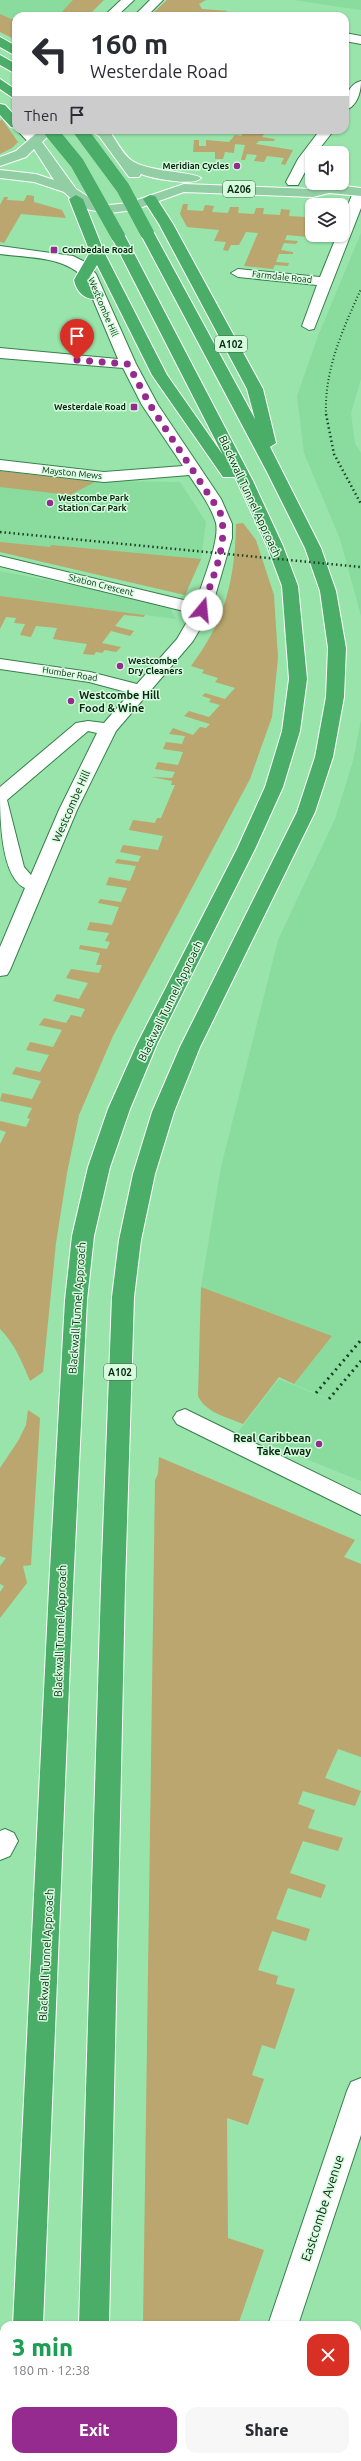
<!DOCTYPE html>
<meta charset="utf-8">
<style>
body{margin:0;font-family:Ubuntu,sans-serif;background:#f7f7f7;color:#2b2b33;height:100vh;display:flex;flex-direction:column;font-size:15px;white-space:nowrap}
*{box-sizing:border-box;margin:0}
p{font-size:13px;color:#7c7c81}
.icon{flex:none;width:22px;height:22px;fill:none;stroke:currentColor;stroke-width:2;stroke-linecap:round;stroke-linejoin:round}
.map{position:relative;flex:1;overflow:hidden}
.sheet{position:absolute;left:0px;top:2321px;width:361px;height:140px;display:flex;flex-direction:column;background:#fff;border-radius:12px 12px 0 0;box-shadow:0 1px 3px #0004}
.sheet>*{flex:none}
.banner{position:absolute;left:12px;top:12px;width:337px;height:122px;border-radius:12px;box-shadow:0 1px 3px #0004;background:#fff;color:#2b2b33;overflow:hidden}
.controls{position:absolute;left:305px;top:146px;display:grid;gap:8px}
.controls a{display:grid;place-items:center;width:44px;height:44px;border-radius:8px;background:#fff;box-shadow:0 1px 3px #0004;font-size:20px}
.pin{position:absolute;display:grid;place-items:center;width:34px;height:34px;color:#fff;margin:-41px -17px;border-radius:50% 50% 50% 0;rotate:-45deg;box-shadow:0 0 4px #0007}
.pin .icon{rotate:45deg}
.me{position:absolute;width:44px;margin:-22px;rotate:17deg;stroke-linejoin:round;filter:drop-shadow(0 0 3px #0008)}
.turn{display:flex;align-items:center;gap:14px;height:84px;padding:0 12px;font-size:18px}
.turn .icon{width:52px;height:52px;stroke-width:2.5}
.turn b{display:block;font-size:28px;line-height:34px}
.then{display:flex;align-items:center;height:38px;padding:0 12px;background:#0003;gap:8px;font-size:15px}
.round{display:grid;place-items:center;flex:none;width:42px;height:42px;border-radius:12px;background:#f7f7f7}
.head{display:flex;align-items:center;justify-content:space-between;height:68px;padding:0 12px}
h1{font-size:24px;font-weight:800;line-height:30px;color:#1e9e55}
.button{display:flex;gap:8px;margin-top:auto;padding:8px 12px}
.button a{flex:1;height:46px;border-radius:12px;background:#952b8e;color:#fff;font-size:16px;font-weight:800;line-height:46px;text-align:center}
.button a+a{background:#f7f7f7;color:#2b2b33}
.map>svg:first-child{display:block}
.built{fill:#89dc9d}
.green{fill:#baa66e}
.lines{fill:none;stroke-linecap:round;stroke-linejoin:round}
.minor-casing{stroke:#36804c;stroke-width:2}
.major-casing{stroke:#fff;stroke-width:2}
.highway-casing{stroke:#fff;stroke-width:2}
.minor{fill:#fff;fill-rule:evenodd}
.major{fill:#92cea4;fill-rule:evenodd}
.highway{fill:#4aad68;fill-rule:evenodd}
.rail-far2{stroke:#1b4026;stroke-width:2;stroke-dasharray:1 2.5;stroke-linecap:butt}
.rail-far1{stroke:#1b4026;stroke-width:2.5;stroke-dasharray:1.5 3;stroke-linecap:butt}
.rail{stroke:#1b4026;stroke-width:3;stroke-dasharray:2 4;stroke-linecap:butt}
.highway-bridge-casing{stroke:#fff;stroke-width:14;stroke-linecap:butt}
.highway-bridge{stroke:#4aad68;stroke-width:14}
.route{stroke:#952b8e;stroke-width:7;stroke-dasharray:0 12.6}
.poi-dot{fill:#952b8e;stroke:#d6fbdd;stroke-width:1.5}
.labels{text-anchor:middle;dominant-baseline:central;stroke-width:3;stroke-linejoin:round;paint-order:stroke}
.far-poi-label{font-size:9px;font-weight:bold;fill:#082712;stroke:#d6fbdd;text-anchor:start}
.far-street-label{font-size:9px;fill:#082712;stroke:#d6fbdd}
.shield{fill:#d6fbdd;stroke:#46674f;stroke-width:1}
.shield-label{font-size:10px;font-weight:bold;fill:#082712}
.street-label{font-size:11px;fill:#082712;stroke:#d6fbdd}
.poi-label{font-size:11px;font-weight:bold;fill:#082712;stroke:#d6fbdd;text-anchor:start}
.near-street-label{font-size:13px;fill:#082712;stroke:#d6fbdd}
</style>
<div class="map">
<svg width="361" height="2461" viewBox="0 0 361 2461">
<rect width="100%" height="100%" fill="#98e4aa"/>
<!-- built -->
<path class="built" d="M0,0H99L82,16H16V37L0,27Z
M293,0H361V10Z
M361,233V379L351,413L355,443L361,453V616L340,539L304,453L297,396L318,336Z
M0,471L92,481L180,482L206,522L201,559L185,595L0,552Z
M0,571L88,588L170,608L176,619L0,596Z
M361,720V1481L238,1432L279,1379L349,1408L294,1384L332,1336L201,1287L221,1167L278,940L335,819L353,761Z"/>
<!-- green -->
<path class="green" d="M73,0H104L88,16H58Z
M167,0H206L199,4L202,9L228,11C209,20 172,16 150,16Z
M0,14L16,21V40L0,32Z
M2,119L18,142L12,148L0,154V121Z
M246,130H283L281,132L267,130L262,137L275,139L274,141H259L256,144L293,150L285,165L281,164L284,158L267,156L264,162L254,161L257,155L247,154L245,160H241L245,145L235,144L234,153L225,152L223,159H215V152H193L194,140H199V146H206V140L229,142L235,135L241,136Z
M27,195L34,196V202L62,210L66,218L21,214L4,243L0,242V205L4,197H8L7,200L24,201Z
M183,204H188L187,210L203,211L205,205L214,206L212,212L228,213L230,207H239L238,213L254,214L256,208H264L263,214L280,215L281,209L290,210L289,216L306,217L307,211H312V235H329L328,239L287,235L285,240L298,241L296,244L284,243L281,250L293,252V254H279L276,262L289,263L288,266L275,265L273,269L244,266L258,233L246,232L239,245H231L228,251L223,250L226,242L214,241L219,230L187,227L180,214Z
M0,471L95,482L70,495L0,487Z
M243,523L256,540L274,595L278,658L272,717L250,779L113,1036L79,1115L67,1173L56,1243L43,1372L30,1381C22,1362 15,1344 0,1329V1144L6,1132L0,1130V1121L26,1127L30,1119L27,1118L32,1108L0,1101L2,1093L32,1099L41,1081L12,1074L16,1067L40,1072L49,1055L26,1050L30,1042L53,1047L62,1030L39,1025L44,1018L66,1023L71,1015L81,1017L85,1009L53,1001L57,994L79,999L88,983L66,978L71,969L99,973L102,965H96L100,953L79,949L80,945L107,949L110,942L105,941L109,933L87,930L90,922L112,925L119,907L98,903L100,899L121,902L127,888L106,885L109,877L130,881L136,866L115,863L117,859L138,862L141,856L120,852L123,845L158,850L163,836L129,830L133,820L155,823L157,818H161L175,785H171L172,781L151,777L172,778L175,772L155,769L158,762L178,765L183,752L163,749L166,742L182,744L185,736L169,734L173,728L193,735L200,727L206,728L210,724L184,716L189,711L209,717L220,705L209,702L211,699L202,696L205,693L225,699L235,688L215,682L218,678L202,673L204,670L191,666C225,621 235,580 236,524Z
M0,542L50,547L51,545L201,559L185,595L0,552Z
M0,596L145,615L144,617L124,615L115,626L134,631L130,636L111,631L102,643L121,647L116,652L105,650L102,653L96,652L94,655L83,654L87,644L53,639L57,628L36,626L31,637L20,635L25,624L14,623L16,618L6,617L0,629Z
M201,1287L332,1336L294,1384L279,1377L243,1424C227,1417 206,1413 198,1396Z
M28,1410L40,1418L31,1565L23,1566L27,1583L0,1618V1592L4,1586L0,1584V1566L6,1558L0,1556V1468L18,1441L26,1425Z
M159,1457L355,1540L344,1557L361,1564V1757L338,1749L325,1778L361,1791L355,1806L303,1791L298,1804L315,1810L308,1828L343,1838L338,1851L303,1841L290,1873L326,1885L321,1898L288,1888L276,1919L310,1929L306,1941L272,1931L258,1970L278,1976L276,1984L295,1989L275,2049L262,2045L252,2075L264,2079L248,2125L227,2118L228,2238L264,2250L238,2325H143L155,1480L158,1474Z
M142,2457H204L203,2461H142Z"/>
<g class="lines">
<!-- minor casing -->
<g class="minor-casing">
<path id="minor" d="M121,0H134L117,16H104Z
M150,0H163L147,16H134Z
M345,33L361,36V44L345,41Z
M361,81C361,92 357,107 345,110C345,99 348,84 361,81Z
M16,129L30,130L42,141L35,145L30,144Z
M320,130H334L316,153H312V159L298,185H288L286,182L298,159Z
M361,188V208L314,329L309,330L302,326L317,285L238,277L231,273L238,269L320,277L337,235H342V221L353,192L355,189Z
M0,246L73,256L85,262L96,274L136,364L158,405L221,499L232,524V538L211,610L193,641L116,731L77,810L10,970L7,975L0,976V947L25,888C0,876 0,815 0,787L76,723L88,721L104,723L130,693L89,682L0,669V659L90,672L137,684L177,639L192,613L0,566V556L196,603C201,584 220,542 216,523C211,506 199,490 189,475L104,482L0,470V460L104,472L183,466L142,405L123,368L0,358V348L118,359L84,278C64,256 29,258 0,254ZM88,731L97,733L59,810L31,875L24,867L7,800Z
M185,1409L361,1495V1515L177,1424L173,1418L177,1412Z
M5,1829L14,1833L18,1841L10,1856L0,1860V1831Z
M361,2078V2135L298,2325H268L347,2091L351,2082Z
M230,2457H262L261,2461H229Z"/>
</g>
<!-- major casing -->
<g class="major-casing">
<path id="major" d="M40,130H51L53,132L42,142L76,189L98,203L110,205L128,203L184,184L313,189L309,185L312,182L361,188V196L329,193L313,197L184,192L134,210L110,213L90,210L77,204L64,192L34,182L0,178V170L36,174L54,180L34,149L26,157L0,166V157L16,151Z
M89,130H109C115,139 122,153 131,160C146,172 196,172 201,178C194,187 151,178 141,174L139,177H129L99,136Z"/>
</g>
<!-- highway casing -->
<g class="highway-casing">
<path id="highway" d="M0,37L16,46V56L0,47Z
M0,55L16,64V74L0,65Z
M0,79L16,90V100L0,89Z
M0,104L5,105L16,117V128L11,127L0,115Z
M76,195L83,199L104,252L167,375L223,455L111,236L118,232L125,236L253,481L283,546L298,586L307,679L300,731L283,787L255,849L157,1044L130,1109L110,1167L94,1236L87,1300L73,1588L43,2325H13L49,1588L65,1300L72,1236L88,1167L108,1109L137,1044L237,849L265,787L282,731L289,679L282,586L267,546L235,477H223L152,375L97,265L88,280L90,287L102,292L104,295L102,298C87,302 77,294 74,280L90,252L69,199Z
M150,195L155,196L173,224L263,389L276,443L270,447L321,548L336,591L346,648L344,697L333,757L315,812L200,1047L174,1112L155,1174L141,1240L134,1297L125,1586L109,2325H79L101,1586L112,1297L119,1240L133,1174L152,1112L180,1047L297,812L315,757L326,697L328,648L320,591L305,548L267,472L140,233L147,229L154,233L255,419L247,389L159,224L143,199Z
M7,2457H39V2461H7Z
M76,2457H108V2461H76Z"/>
</g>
<!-- minor -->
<use href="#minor" class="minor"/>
<!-- major -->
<use href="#major" class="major"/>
<!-- highway -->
<use href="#highway" class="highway"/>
<!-- rail-far2 -->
<path class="rail-far2" d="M326,415C324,370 343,329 361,289"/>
<!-- rail-far1 -->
<path class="rail-far1" d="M326,414L334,454L361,504
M0,532L361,567"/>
<!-- rail -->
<path class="rail" d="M316,1393L361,1340
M329,1399L361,1361"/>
<!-- highway-bridge casing -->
<g class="highway-bridge-casing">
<path id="highway-bridge" d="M50,130L77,163L118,236
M80,130L123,188L147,233"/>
</g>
<!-- highway-bridge -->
<use href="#highway-bridge" class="highway-bridge"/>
</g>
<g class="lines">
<!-- route -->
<path class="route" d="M77,360L128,364L150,405L220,512C230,543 211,580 202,610"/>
</g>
<!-- markers -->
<g class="poi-dot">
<circle cx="237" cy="166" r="4"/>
<rect x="50" y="246" width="8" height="8" rx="2"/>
<rect x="130" y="403" width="8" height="8" rx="2"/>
<circle cx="50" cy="503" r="4"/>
<circle cx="120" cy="666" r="4"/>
<circle cx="71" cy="701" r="4"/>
<circle cx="319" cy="1444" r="4"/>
</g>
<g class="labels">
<!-- far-poi labels -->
<g class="far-poi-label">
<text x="229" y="166" text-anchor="end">Meridian Cycles</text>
<text x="62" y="250">Combedale Road</text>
<text x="126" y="407" text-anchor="end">Westerdale Road</text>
<text x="58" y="498">Westcombe Park<tspan x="58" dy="10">Station Car Park</tspan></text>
<text x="128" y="661">Westcombe<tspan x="128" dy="10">Dry Cleaners</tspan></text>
</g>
<!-- far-street labels -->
<g class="far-street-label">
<text transform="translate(282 277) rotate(6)">Farmdale Road</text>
<text transform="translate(103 307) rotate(67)">Westcombe Hill</text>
<text transform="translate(72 473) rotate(6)">Mayston Mews</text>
<text transform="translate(101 585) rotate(14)">Station Crescent</text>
<text transform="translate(70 674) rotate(9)">Humber Road</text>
</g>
<!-- shield labels -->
<g class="shield">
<rect x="223" y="181" width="32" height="16" rx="3"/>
<rect x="215" y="336" width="32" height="16" rx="3"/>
<rect x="104" y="1364" width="32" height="16" rx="3"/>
</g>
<g class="shield-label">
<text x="239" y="189">A206</text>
<text x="231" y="344">A102</text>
<text x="120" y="1372">A102</text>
</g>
<!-- street labels -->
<g class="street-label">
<text transform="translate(250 496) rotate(65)">Blackwall Tunnel Approach</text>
<text transform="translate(71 806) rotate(-66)">Westcombe Hill</text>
<text transform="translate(170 1001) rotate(-64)">Blackwall Tunnel Approach</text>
<text transform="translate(77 1308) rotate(-86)">Blackwall Tunnel Approach</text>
<text transform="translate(60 1631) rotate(-88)">Blackwall Tunnel Approach</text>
<text transform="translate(46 1955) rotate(-87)">Blackwall Tunnel Approach</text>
</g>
<!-- poi labels -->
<g class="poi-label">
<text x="79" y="695">Westcombe Hill<tspan x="79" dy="13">Food &amp; Wine</tspan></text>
<text x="311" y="1438" text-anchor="end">Real Caribbean<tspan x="311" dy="13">Take Away</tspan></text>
</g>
<!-- near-street labels -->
<g class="near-street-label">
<text transform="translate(322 2208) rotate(-72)">Eastcombe Avenue</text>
</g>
</g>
</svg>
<div class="controls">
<a><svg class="icon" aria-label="sound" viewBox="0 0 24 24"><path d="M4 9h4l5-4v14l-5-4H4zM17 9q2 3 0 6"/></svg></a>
<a><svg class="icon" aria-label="layers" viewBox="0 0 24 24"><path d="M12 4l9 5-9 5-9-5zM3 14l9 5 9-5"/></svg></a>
</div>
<div class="pin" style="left:77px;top:360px;background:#d93025"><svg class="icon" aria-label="arrive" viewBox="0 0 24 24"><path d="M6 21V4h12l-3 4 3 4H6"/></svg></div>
<svg class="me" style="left:202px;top:610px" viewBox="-20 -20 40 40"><circle r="19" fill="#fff"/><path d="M0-13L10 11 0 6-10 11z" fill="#952b8e"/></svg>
<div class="banner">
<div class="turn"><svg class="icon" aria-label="left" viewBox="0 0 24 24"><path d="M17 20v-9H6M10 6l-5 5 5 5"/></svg><div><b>160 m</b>Westerdale Road</div></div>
<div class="then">Then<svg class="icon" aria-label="arrive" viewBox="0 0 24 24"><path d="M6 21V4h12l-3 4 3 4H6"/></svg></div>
</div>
<section class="sheet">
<div class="head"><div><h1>3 min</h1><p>180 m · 12:38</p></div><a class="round" style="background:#d93025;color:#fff"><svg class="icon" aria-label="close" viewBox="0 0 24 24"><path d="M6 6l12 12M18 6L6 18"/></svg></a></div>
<div class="button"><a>Exit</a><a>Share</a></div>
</section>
</div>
